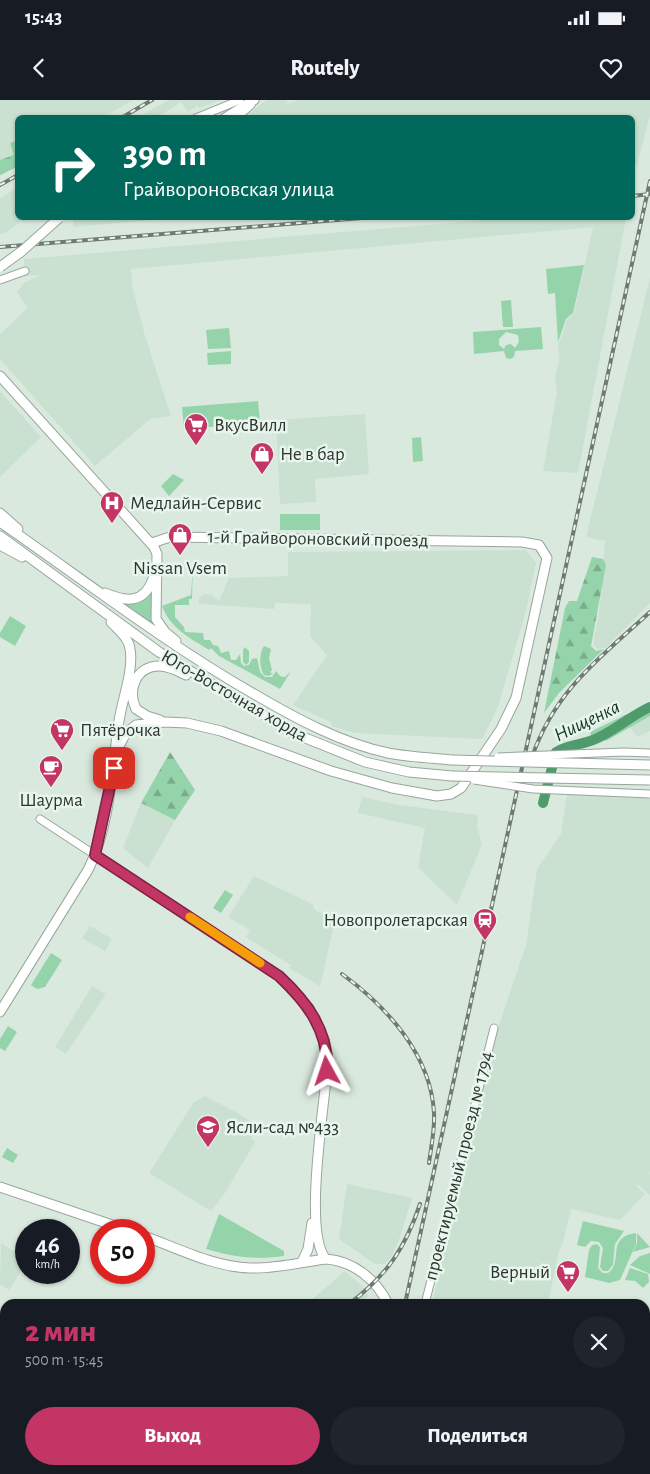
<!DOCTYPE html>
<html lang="ru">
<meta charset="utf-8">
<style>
body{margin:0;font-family:"Alegreya Sans",sans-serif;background:#20242c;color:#f1f3f6;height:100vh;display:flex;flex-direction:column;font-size:19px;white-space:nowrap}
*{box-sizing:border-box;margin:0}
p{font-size:16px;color:#9ea1a6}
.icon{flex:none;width:28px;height:28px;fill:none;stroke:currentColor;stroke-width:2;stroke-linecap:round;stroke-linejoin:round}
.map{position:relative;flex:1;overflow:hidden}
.panel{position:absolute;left:0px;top:1199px;width:650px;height:176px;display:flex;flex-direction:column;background:#171b24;border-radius:15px 15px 0 0;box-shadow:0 1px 4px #0004}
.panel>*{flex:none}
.guide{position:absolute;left:15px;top:15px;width:620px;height:105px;border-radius:8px;box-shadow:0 1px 4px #0004;background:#00695c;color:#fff;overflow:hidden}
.speed{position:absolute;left:15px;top:1119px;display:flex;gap:10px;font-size:25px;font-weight:700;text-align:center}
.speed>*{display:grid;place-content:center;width:65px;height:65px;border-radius:50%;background:#171b24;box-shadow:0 1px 4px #0004;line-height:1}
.speed small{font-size:12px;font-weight:400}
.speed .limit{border:8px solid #d22;background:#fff;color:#111}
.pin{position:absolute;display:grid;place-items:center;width:42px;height:42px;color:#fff;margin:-21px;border-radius:10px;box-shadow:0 2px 8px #0006}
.me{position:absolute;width:55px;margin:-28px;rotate:355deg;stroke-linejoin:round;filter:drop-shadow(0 0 4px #0008)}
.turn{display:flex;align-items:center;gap:18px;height:105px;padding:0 25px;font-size:22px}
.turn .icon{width:65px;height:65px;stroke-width:2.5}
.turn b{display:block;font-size:35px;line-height:42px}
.round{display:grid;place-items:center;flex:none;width:52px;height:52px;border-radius:26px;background:#20242c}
.head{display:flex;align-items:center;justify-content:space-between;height:85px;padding:0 25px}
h1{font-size:30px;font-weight:800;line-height:38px;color:#c23565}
.cta{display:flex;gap:10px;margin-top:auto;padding:10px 25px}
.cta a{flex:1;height:58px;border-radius:30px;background:#c23565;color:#fff;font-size:20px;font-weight:800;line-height:58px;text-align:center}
.cta a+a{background:#20242c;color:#f1f3f6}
.status{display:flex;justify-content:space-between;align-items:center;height:35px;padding:0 25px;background:#171b24;direction:ltr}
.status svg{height:14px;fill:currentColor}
header{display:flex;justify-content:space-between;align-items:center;height:65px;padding:0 25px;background:#171b24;font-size:22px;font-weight:800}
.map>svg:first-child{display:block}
.built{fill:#cae0d0}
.green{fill:#95d3aa;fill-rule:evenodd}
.forest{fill:url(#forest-firs)}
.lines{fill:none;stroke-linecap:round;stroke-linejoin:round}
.river{stroke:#509b6c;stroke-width:10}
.minor-casing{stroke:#98a69c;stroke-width:9}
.major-casing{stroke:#98a69c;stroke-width:11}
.minor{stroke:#fff;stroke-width:7}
.major{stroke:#fff;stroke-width:9}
.rail-casing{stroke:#707972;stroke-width:4}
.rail{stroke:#e7f6ec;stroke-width:2;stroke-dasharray:5.5;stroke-linecap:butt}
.minor-bridge-casing{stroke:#98a69c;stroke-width:9;stroke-linecap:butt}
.major-bridge-casing{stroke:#98a69c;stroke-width:11;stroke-linecap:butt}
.minor-bridge{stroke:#fff;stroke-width:7}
.major-bridge{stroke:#fff;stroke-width:9}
.route-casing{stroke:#7e2242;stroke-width:12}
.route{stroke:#c23565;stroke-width:9}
.slow{stroke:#f59e0b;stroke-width:9}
.labels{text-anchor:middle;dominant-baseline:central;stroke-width:5;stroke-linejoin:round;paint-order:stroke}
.poi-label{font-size:19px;fill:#2f3430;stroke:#e7f6ec;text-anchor:start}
.street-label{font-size:19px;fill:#2f3430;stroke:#e7f6ec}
.water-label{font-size:20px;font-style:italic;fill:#173723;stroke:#e7f6ec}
</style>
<div class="status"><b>15:43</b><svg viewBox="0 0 49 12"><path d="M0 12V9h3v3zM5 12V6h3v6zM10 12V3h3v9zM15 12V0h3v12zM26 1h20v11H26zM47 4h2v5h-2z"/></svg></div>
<header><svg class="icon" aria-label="back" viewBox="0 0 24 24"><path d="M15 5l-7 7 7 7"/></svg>Routely<svg class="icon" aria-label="heart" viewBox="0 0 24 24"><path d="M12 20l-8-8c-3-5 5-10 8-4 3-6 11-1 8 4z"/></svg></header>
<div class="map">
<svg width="650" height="1374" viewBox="0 0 650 1374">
<defs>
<pattern id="forest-firs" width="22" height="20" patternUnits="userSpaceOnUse" patternTransform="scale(1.25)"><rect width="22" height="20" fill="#95d3aa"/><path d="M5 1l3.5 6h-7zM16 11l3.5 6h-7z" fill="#7aac8b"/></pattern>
</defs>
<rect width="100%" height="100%" fill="#dae9de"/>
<!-- built -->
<path class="built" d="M0,0H133L103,17L18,18L17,66L0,76Z
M169,0H221L200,8L197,6L188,12L181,2L157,17H138Z
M267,0H286L288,4L297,0H650V15L637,65L633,66L632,18L244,17Z
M17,88L18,118H22L18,124L5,133L0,134V98Z
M73,118H174L73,127Z
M510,118H626L578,373L543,371L557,292L555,278L559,261L558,246L567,220L574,213L593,127L131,169L132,185L145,236L171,316L150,319L95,366L0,259V234L28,208L17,192L24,183L41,175L26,176L24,159Z
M650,178V503L607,547L598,549L593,545L601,499L605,441L586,437Z
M0,291L41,337L0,377Z
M365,314L369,374L315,379L316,402L280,404L276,320Z
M526,450L536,463L526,511L498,607L482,639L355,633L332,626L331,622L293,605L327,555L310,536L311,504L275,503L274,509L199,504V498L205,494L212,495L219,501L229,478L288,476V452Z
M650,616V631L637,637L630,627Z
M567,694L650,698V1072L645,1076L650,1073V1095L638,1084L636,1086L645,1094L620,1120L571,1109L563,1142L559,1151L548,1204H449L433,1200L481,989L498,928L526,845L537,769L561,734Z
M362,697L399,705L478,715L477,726L482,744L457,805L418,767L425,728L358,713Z
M141,703L175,720L148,768L123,748Z
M254,776L314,805L313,807L316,811L335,820L320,886L289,868L291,865L246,837L250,830L228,817Z
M90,826L112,839L105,851L82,838Z
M92,886L106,894L66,954L55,947Z
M205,996L238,1013L257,1026L251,1039L255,1042L225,1093L211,1111L149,1073L194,1002Z
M347,1084L412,1098L398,1143L390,1159L384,1164H375L339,1139Z
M1,1143L26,1159V1163L9,1190L0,1184Z
M345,1171L361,1185L369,1196L354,1204H307Z
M5,1234V1355L0,1357V1236Z
M202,1370H238L237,1374H201Z
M386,1370H430L429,1374H385Z"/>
<!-- green -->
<path class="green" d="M584,165L573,213L566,219L558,242L555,193L548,194L546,169Z
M511,200L513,227H503L501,201Z
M541,227L543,249L515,251L514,257L510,259L506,258L504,251L474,254L473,232ZM506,232L518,235L519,242L515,248L511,244L506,245L504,249L499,245V239Z
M229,228L231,248L208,249L206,230Z
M231,251V264L208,265L207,253Z
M258,301L260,323L184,329L182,307Z
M421,337L423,361L413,362L412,338Z
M173,374L184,380L169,396L161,386Z
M280,414H320V430H280Z
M193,466L192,499H189V505H175V517L184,527L185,532L203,533L204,540H210L213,545L218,546L221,553L229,551L231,560H236L240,554L241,563L244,566L249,565L252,559L257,558L260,572L265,577H272L276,571L280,576L285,577L291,571L280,589L219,556L211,548L209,550C190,538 170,528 162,506L191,495Z
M154,487L156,526L124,503C136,502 148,499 154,487Z
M10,516L26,526L15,546L0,537V533Z
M264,546L271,549L269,558L272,570L270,572L273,574L268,576L264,575C259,567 259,553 264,546Z
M245,547L249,551V562L246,565L243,562V550Z
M225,790L233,795L221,813L213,808Z
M51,853L62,860L45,887L37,889L31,885Z
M8,926L17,932L5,951L0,948V939Z
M7,1048L18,1055L13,1063L2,1057Z
M219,1114L284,1151V1156C255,1160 234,1157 206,1149Z
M583,1121L624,1131L615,1144L613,1165L608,1171H603L600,1167L603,1148L599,1142L591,1141L585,1147L577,1145Z
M636,1133V1144L620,1180L609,1183L585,1177L589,1150L592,1145L597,1144L600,1147L598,1168L603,1173H608C624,1163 605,1137 636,1133Z
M637,1133L650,1147L633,1152L637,1143Z
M650,1153V1174L630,1165L640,1156Z
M630,1168L648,1174L649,1182L643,1188L635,1181L625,1180Z
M144,1370H177V1374H143Z"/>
<!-- forest -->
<path class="forest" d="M16,41L17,67L0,75V60L14,55L10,43Z
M592,457L603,459L606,465L591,546L596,551L604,549L559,593L544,613L565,508L569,501H577Z
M650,603V616L606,641L591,636L590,632Z
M170,652L195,690L175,720L141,703Z"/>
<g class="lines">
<!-- river -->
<path class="river" d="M543,703L556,652C568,645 580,645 593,640C612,633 630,616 650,607"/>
<!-- minor casing -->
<g class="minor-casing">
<path id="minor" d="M196,18L240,0
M236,18L251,5
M0,180L25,171
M40,719L95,755
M425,1204L494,928
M645,1281L650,1260
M182,1374L183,1370
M289,1374V1370
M380,1374L381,1370
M623,1374L624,1370"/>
</g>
<!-- major casing -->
<g class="major-casing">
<path id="major" d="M225,18L254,0
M0,276L154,447L157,454L156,519L165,532L176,541
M0,413L18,429
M0,422C84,480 165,543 254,594C295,618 341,643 388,653C409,657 431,658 452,660
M0,436L159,552L293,633L365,662L409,672L452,676
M0,445L22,457
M105,493C126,502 144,504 153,479
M160,620L147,616L136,609C127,590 136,566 159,566C169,566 178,571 186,575
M117,650L126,633L136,625L165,622L187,623L221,631L331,671L392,688L437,696L451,694L461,688L501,629L516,598L547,458L539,445L522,442L170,437L152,443
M95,755L279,876L309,908L324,939L328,958C326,997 302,1133 326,1159C353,1161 376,1179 388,1204
M0,912L88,770C110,727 112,668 119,621C122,600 134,570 130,549C129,538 118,530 111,522
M0,1087L127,1130
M144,1136C177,1148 214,1167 250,1168C275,1169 301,1162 326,1159
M302,1162L308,1149L312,1123
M352,1374L353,1370"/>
</g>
<!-- minor -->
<use href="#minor" class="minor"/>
<!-- major -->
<use href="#major" class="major"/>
<!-- rail casing -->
<g class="rail-casing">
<path id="rail" d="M121,18L152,0
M0,85L18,75
M632,96L650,94
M0,147L362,118
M532,657C555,590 600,558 650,512
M342,874C387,907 431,955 434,1013C435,1030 431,1047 429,1063
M349,1204C386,1176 405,1149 420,1104
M405,1204L650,81
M0,1227L5,1225
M370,1374L371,1370"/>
</g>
<!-- rail -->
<use href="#rail" class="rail"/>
<!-- minor-bridge casing -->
<g class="minor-bridge-casing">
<path id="minor-bridge" d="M498,657L624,652L650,653
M474,680L533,689L650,694"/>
</g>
<!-- major-bridge casing -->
<g class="major-bridge-casing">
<path id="major-bridge" d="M0,167L22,151L59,118
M452,660L650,665
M452,676L650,680"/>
</g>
<!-- minor-bridge -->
<use href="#minor-bridge" class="minor-bridge"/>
<!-- major-bridge -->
<use href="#major-bridge" class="major-bridge"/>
</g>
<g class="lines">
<!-- route casing -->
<g class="route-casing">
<path id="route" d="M114,668L95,755L279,876C307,902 329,931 327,971"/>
</g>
<!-- route -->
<use href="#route" class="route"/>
<!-- slow -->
<path class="slow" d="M190,817L260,863"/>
</g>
<!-- icons -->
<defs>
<g id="supermarket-pin" transform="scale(1.25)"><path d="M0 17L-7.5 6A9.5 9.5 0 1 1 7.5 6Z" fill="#c23565" stroke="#e7f6ec"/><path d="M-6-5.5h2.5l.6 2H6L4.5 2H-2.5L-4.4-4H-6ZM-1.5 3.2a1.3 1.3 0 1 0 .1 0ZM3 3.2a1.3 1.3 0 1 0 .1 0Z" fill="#fff"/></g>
<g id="shop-pin" transform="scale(1.25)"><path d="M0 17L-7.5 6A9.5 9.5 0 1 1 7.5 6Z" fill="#c23565" stroke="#e7f6ec"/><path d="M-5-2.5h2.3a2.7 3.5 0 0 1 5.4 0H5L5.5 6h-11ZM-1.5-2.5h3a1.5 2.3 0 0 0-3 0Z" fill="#fff"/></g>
<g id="hospital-pin" transform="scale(1.25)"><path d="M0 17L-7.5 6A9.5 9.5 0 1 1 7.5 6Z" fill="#c23565" stroke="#e7f6ec"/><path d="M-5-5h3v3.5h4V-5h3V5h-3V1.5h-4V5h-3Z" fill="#fff"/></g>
<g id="cafe-pin" transform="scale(1.25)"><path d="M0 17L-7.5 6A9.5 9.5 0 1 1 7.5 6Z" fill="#c23565" stroke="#e7f6ec"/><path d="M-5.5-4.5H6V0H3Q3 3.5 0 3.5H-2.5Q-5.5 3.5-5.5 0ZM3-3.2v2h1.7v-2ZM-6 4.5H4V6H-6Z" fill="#fff"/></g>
<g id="station-pin" transform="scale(1.25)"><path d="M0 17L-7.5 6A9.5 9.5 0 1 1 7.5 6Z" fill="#c23565" stroke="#e7f6ec"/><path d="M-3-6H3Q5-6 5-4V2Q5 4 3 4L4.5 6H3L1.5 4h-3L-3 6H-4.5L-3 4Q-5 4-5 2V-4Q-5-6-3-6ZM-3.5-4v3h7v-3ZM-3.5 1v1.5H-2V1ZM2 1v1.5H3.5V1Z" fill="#fff"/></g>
<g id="school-pin" transform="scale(1.25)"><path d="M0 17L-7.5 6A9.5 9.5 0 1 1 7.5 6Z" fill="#c23565" stroke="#e7f6ec"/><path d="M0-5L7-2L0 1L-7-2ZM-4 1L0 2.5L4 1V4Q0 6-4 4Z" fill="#fff"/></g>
</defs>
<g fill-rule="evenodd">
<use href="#supermarket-pin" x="196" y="325"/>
<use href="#shop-pin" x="262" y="354"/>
<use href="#hospital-pin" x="112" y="403"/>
<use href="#shop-pin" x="180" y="435"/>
<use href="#supermarket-pin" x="62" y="630"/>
<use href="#cafe-pin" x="51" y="667"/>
<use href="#station-pin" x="485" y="820"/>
<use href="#school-pin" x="208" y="1027"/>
<use href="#supermarket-pin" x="568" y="1172"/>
</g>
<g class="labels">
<!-- poi labels -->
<g class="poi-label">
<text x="214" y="325">ВкусВилл</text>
<text x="280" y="354">Не в бар</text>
<text x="130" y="403">Медлайн-Сервис</text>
<text x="180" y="468" text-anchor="middle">Nissan Vsem</text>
<text x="80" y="630">Пятёрочка</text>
<text x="51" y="700" text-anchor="middle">Шаурма</text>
<text x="468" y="820" text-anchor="end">Новопролетарская</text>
<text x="226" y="1027">Ясли-сад №433</text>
<text x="550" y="1172" text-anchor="end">Верный</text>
</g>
<!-- street labels -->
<g class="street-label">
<text transform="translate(318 439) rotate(1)">1-й Грайвороновский проезд</text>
<text transform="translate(234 596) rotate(30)">Юго-Восточная хорда</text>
<text transform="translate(459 1066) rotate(-76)">проектируемый проезд № 1794</text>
</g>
<!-- water labels -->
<g class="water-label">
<text transform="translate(587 621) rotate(-26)">Нищенка</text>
</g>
</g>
</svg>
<div class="speed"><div>46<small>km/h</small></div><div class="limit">50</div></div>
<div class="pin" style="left:114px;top:668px;background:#d93025"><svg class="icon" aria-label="arrive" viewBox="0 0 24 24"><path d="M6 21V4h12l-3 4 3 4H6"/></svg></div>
<svg class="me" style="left:327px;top:971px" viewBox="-20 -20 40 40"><path d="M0-17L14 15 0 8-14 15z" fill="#c23565" stroke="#fff" stroke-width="4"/></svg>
<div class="guide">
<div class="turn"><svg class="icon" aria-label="right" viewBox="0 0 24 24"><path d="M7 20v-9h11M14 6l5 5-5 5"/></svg><div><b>390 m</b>Грайвороновская улица</div></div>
</div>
<section class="panel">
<div class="head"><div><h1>2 мин</h1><p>500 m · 15:45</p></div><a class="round"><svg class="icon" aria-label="close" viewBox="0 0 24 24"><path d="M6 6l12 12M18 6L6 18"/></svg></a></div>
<div class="cta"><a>Выход</a><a>Поделиться</a></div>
</section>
</div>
